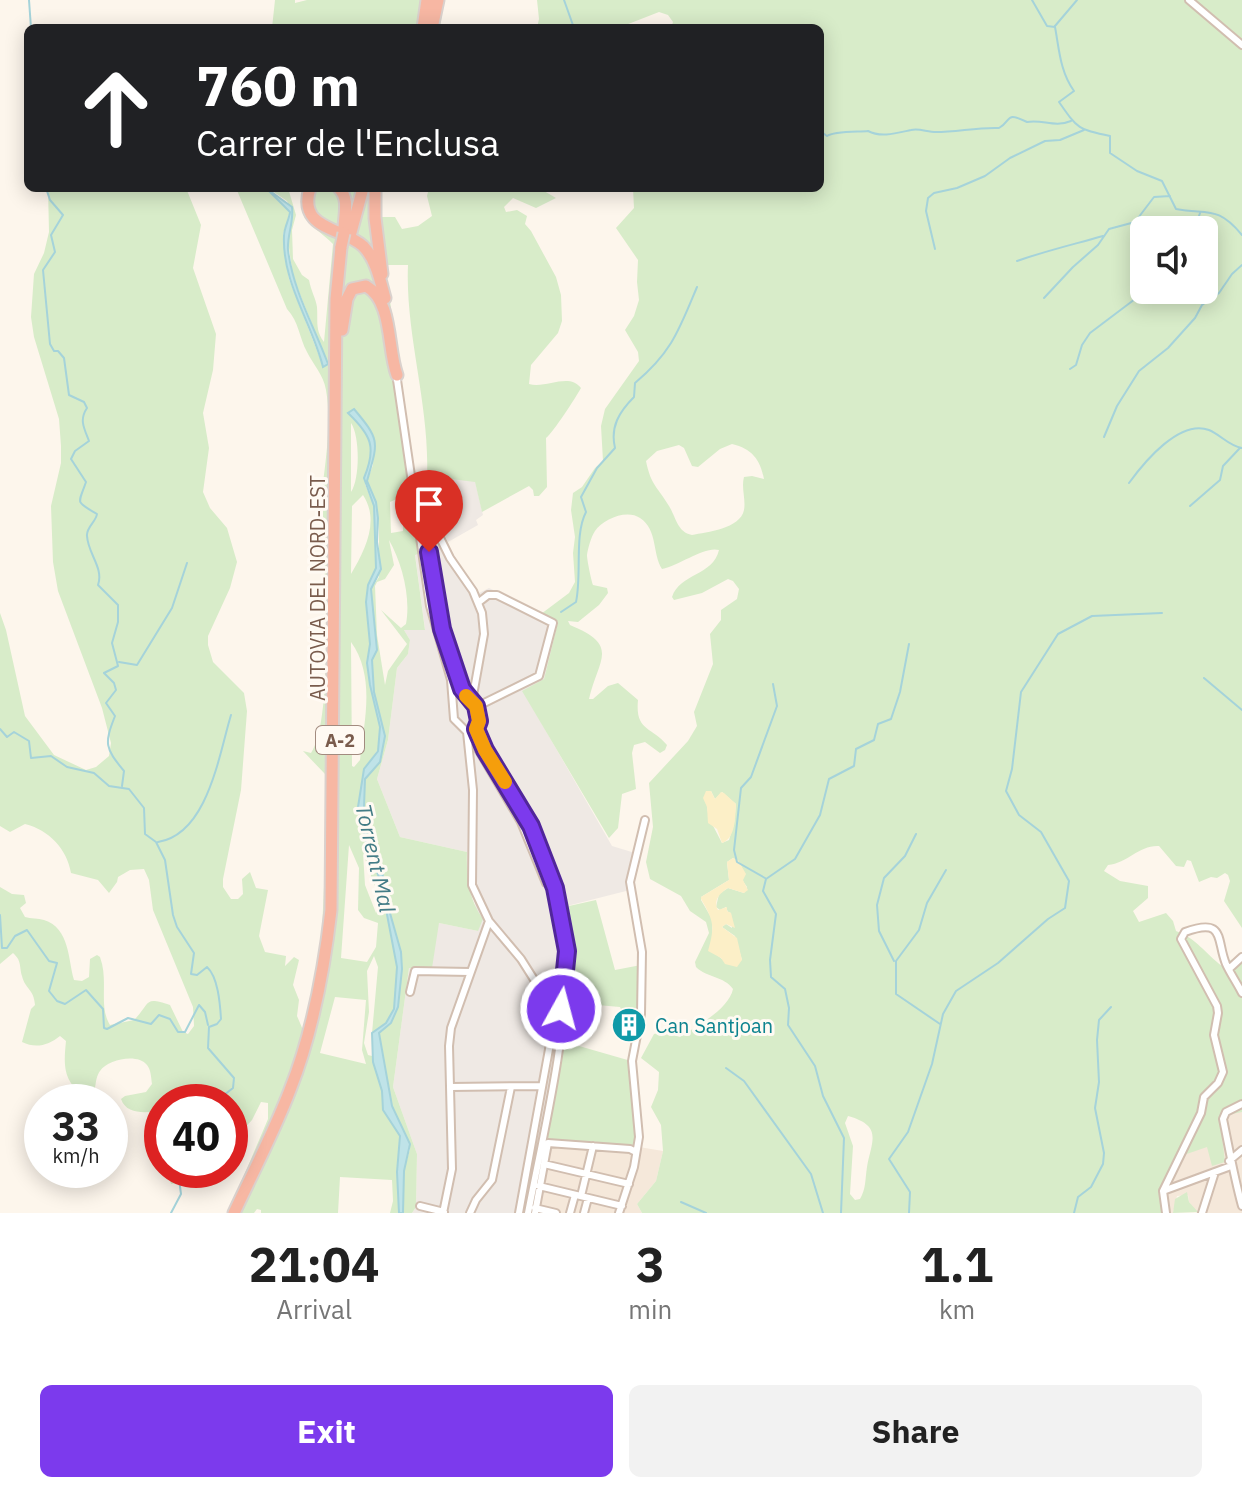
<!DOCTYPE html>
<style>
body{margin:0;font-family:"IBM Plex Sans",sans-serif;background:#f2f2f2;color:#222;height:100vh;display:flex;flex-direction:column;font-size:30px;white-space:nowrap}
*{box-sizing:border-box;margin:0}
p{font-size:26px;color:#767676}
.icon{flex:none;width:44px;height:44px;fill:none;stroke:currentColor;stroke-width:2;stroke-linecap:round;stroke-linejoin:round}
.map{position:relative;height:1213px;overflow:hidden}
.drawer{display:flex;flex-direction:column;background:#fff;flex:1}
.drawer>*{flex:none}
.guide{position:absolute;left:24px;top:24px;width:800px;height:168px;border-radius:12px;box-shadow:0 4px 20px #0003;background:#202124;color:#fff;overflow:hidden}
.buttons{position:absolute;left:1130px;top:216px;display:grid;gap:16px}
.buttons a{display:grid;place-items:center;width:88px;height:88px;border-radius:12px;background:#fff;box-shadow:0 4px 20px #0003;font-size:40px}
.speed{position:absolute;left:24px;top:1084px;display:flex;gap:16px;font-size:40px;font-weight:700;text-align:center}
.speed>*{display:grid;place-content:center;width:104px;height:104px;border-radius:50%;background:#fff;box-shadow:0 4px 20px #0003;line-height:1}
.speed small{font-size:20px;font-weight:400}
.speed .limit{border:12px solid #d22;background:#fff;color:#111}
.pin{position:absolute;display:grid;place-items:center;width:68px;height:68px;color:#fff;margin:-82px -34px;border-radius:50% 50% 50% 0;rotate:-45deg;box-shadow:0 0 8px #0007}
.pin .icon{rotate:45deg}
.me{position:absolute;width:88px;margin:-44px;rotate:7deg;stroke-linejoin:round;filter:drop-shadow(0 0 6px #0008)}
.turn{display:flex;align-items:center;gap:28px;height:168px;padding:0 40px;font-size:36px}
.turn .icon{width:104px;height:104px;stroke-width:2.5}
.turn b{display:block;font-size:56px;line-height:68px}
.eta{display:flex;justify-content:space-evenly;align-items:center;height:136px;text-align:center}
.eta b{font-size:48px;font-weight:700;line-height:56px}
.button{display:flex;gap:16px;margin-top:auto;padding:16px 40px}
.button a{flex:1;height:92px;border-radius:12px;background:#7c3aed;color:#fff;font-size:32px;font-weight:700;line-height:92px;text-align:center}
.button a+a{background:#f2f2f2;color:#222}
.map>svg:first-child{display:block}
.residential{fill:#f5e8da}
.industrial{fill:#efe9e4}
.green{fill:#d8ecc9;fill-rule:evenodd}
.sand{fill:#fcefc7}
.water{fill:#bfe3e8;stroke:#a5d3da;stroke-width:2}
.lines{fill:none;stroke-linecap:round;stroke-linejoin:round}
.stream{stroke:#a5d3da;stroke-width:2}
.minor-casing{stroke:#d1beb0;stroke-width:10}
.highway-casing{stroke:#dad1cd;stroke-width:15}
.minor{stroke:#fff;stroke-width:6}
.highway{stroke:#f7b7a3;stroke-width:11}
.highway-bridge-casing{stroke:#dad1cd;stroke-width:15;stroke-linecap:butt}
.highway-bridge{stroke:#f7b7a3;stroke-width:11}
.route-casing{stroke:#51269a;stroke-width:20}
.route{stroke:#7c3aed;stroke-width:14}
.slow{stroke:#f59e0b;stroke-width:14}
.labels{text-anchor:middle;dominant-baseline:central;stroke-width:6;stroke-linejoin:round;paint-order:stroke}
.shield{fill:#fffaf3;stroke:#a28b7f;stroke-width:2}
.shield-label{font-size:18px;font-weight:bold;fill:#7a5c4d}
.street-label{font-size:20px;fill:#7a5c4d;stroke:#fffaf3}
.culture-label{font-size:20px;fill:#0d838f;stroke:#fffaf3;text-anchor:start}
.water-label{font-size:22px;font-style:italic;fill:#437c86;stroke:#fffaf3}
</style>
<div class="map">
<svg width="1242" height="1213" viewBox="0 0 1242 1213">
<rect width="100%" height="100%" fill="#fdf6ec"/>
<!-- residential -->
<path class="residential" d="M1238,1112H1242V1213H1197L1189,1202L1188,1195L1177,1196L1173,1213H1162L1160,1189L1178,1157L1222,1139L1221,1116Z
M544,1140L633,1146L663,1151L656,1181L637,1204L642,1213H530Z"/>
<!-- industrial -->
<path class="industrial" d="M424,476L475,481L483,515L476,520L478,525L448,542L430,504Z
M448,545L477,594L489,588L558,622L544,680L523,691L612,846L635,853L630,890L563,907L569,977L530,1213H412L416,1207L417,1154L393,1087L409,968L439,923L478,931L475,904L466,874L467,852L400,837L377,779L388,740L397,668L408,654L410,640L404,630L425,629L415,554Z"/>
<!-- green -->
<path class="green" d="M275,0H295V3L307,0H444L440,28H272Z
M537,0H1242V928L1224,901L1230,881L1228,875L1225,873L1217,878L1211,877L1199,882L1191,861L1187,860L1184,867L1176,866L1159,846C1139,845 1128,863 1108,865L1104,871L1120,881L1148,886V898L1133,911L1139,922L1166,913L1173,921L1176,931C1196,938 1206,954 1222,966L1242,953V1112L1222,1116L1220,1119L1225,1162L1212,1166L1207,1147L1178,1157L1160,1189L1162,1213H642L637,1204L656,1181L663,1151L661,1125L651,1107L658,1090L659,1072L641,1058L654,1034L664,1032L680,1037C697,1026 729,1009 733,989C724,976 707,978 696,967L695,962L709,933L706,922L690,911L681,896L650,879L646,862L653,827L649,783L688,741L697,726L694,712L713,664L710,634L721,620V610L737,599L739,589L733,581L728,579L702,593L674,600L672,597C680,573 713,576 719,550C705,546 680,565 662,569C652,553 658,530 640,518C627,509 603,519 595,531C591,537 588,548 587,555C587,560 591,579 593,585L607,588L608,593L599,605L578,622L568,621L570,625C621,646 598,659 589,699H593L608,686L618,683L638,700C635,731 651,726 667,745L665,750L660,753L645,742L634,745L632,753L636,789L622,794L618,828L609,838L522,691L544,679L558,622L541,614L569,593L575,582L573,553L575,537L571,510L573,493L582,487L595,468L603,461L601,426L605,409L639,361L638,352L625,330L634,316L639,300L637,282L638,260L616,228L634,208L633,188H820V28H671L673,22L668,15L659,12L618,28H537L539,19ZM1144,230H1204V290H1144ZM732,444C752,449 760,459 764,479L752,476L744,477C741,488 746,499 744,510C740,529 707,532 692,535C677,532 676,517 669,506C658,487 651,486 646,461L657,451L679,445L684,448L692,466L698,467L720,449ZM711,791L715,799L722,792L736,804L734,824L729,840L722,843L709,818L707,807ZM733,858C741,863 746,872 742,880L747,887L744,893L728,888L719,894L716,907L720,910L726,907L728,912L731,913L732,928L726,924L722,927L735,936L742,960L722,959L713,952L712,919L701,900V897L729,880L727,862ZM848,1116C884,1126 871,1142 867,1167C865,1180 866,1189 860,1199L855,1200L850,1194L853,1146L845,1123Z
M48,188H186L201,225L193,268L216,334L213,370L203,413L209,448L203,492L210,508L227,528L237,562L230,588L208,636V645L213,662L244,693L247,711L241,790L223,879V887L231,899H238L243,894L242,879L250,872L256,888L268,890L259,936L265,952L286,956L285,966L294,957L299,960L293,985L299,1000L297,1016L303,1030L308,1024L321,952L326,843L325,774L303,751L311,753C333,721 325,579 323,535C323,524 319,511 321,499C325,465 332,424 326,390C323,374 314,366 307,352C299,337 299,322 287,309L236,188H266L290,212L283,234L289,279L323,366L328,364L293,277L287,233L293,213L287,201L268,188H288L296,215L292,230L293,259L302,275L309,280C311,291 316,299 317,307C318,321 315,330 324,342L333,244C312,223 296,223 303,188H379L380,217H395L402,229L418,226L432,216L427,196L429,188H539L556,198L536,208L513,198L504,207L506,212L517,210L527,216L525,224L531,231L556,277L561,295L562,321L558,333L531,365L529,384C546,389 569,372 581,388C576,397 553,433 546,438L547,487L539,496H534L533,490L529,486L482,512L475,482L427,476C430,406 405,334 408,265H385L425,551L415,555L425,630H404L410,640L408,654L397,668L388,740L377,779L400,837L467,852C466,876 469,900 483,919L478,931L439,923L432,968H409L393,1087L417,1154L416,1207L412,1213H403L404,1171L410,1149L392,1106L379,1033L391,1023L398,1007L402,969L401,952L388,906L382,871L367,832L364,807L365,779L380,762L385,736L374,692L372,660L377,650L371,589L379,577V531L376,502L367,481L373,465L374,436L354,409L349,414L366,429L370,446V466L365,484L374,506L376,568L368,585L366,602L370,644L367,663L370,685L380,727L379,748L364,769L358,807L381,883L397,967L394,1009L386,1024L372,1033L378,967L374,956L367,971L369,1012L364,1043L368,1055L372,1056L379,1074L386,1115L400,1136L397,1172L399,1213H390L393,1201L392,1180L340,1177L338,1213H261V1210L257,1209L254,1213H228L268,1119V1103L261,1102L252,1120L230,1144V1102H162V1111C147,1112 127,1116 121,1099L125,1096L146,1092L152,1084C151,1077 151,1070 147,1065C138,1053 108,1059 100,1071C93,1081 99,1089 88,1099C64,1082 63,1070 66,1041L60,1036C49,1045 36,1049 22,1042L31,1009L35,1005C34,989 25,989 22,976C19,966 22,961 13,953L0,964V887L12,894L24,895L26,903L20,908L25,917C31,919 38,918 44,920C70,928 68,960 74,980L82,981L89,977L90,959L97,955L100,957C109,981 98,1006 110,1025L134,1020C151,1003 143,996 170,1005L183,1032L188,1034L194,1026L193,1007L153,910L149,880L144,869L130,870L118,877L117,882L109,893L98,880L71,873C67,849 49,830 25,824L10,832L0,826V613L6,630L25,716L54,755L86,770L96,767L109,756L111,743L102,708L58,591L53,562L51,506L61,463V446L59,419L34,337L31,317L34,274L44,253L49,232ZM351,423C360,436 360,479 351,492ZM363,495C380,521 365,550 351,574L352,506ZM399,498L401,506L405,505L406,507L403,510V531L391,533L390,502ZM389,540C402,563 411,597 406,624L401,628L381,610L407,644L388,671L385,685L377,635L375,586L377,582L385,579L394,565ZM351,642C376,677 364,722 360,760L354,767L352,766ZM349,845L359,868L358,910L364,918L378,923L376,947L367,962L341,958ZM363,853L380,901L376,913L365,885ZM335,997L366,1000L362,1050L366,1064L320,1053Z
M563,884L569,906L596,900L615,970L641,965L639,1016H624L620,1007L575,1003L571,1009L577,1021L566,1019L563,1046H579L631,1061L638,1126L635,1147L599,1142L544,1140L565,1015L566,925L558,885Z
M167,1170H214L206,1182L192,1180L171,1184Z
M1187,1192L1189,1202L1198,1212L1173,1213L1175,1199Z"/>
<!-- sand -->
<path class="sand" d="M706,791H711L715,799L721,792L724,793L736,804C735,817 736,838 722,843L717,829L708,823L707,807L703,798Z
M733,858L738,860L746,874L743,880L748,890L744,893L728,888C720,893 713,900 718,910L727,907V911L731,913L735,928L726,924L722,927L737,938L742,960L737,967L725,964L721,958L708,951C715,927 714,921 701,899V897L729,880L727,862Z"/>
<!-- water -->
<path class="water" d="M266,188L292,207C294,222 287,235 288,250C293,291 314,326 328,364L323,367C312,323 282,283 284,236C284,228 289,220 290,212Z
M354,409C381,441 378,442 367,481L376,502L378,518L377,542L381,569L371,589L377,650L372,660L374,692L385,736L380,762L365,779L364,807L367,832L382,871L388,906L401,952L402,969L398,1007L391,1023L379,1033L392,1106L410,1144L404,1171L403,1213H399L397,1172L400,1136L383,1110L382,1091L373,1062L372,1033L386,1023L394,1009L397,967L381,883L366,842L358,807L364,769L378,751L380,727L370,685L367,663L370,644L366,602L368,585L376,568L374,506L364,478C377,447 371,435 348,413Z"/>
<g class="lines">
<!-- stream -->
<path class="stream" d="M29,0L31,28
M564,0L574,28
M1032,0L1047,26L1055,27C1059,48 1060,72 1074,91L1059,102C1077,128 1078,130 1110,136V153L1137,171L1162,181L1176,209C1208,215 1217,205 1242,235
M1055,26L1077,0
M820,131L827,136C834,131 858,132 868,131C881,138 897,133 911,130C919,128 927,132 936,132C957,132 978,127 999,128C1013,120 1004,111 1027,122C1043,119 1054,128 1071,121
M46,188L50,200L63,215L51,235L55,252L43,270L50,344L54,351H58L64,358L69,395L84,402L87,408C79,420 84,428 89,441L75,451L71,459L86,482C78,505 75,501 97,514C96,522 86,527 87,536C88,554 104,568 98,585L118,605V622L112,643L118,666L104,673L114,683L116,690L106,703L115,716C104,744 105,748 124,771L122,786
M1186,230L1198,219L1200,213
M935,249L926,211L928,198L934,193L957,188L985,176L1010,158L1045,141L1060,140L1084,130
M1017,261C1045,251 1075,244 1103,236
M1044,298L1073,267L1098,245L1109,229L1135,222L1154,197L1170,196
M1070,369L1076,365L1082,345L1090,333L1147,290
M1104,437L1117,406L1139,371L1168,348L1195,318L1202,305L1219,293L1232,274L1242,265
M1129,483C1145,461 1180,419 1209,430C1221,435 1229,446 1242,448
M1190,506L1220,480L1223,466L1239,449
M561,612L576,602C582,575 574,535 586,512L581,497L597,468L615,448C610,427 619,412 634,397L635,383C672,352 679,330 697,287
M119,662L137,665L172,608L187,563
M1204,678L1242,710
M0,729L7,737L14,732L29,741L31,758L51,756L67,767L94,773L109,786L129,789L144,808L145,834L156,842L165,860L173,915L177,927L194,953L191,974L197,975L207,967C218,977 220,1003 221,1019L217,1024L209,1027L208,1048L234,1078L233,1088L215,1102
M158,842C208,834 219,754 231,715
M765,878L737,862L734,850L741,788L751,777L777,706L773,684
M0,915L2,948H7L15,936L27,930L49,961L57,963L49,991L57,1001L65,1004L86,990L103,1009L104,1028L107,1029L128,1018L151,1024L159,1015L170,1019L178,1032H185L199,1005L205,1012L208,1025
M894,961L879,931L877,905L884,878L905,856L916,834
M940,1024L896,994V961L919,930L927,903L946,870
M726,1068L744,1081L811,1174L823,1213
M681,1202L706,1213
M171,1213L181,1194L179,1179L184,1170
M841,1213L844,1138L823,1096L815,1066L788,1025L789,1008L785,989L771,977L770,960L776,914L763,891L766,879L795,859L820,815L829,779L854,766L856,749L874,740L878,724L891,719L900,692L909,644
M909,1213L910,1192L889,1159L908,1132L932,1064L943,1014L956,991L998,963L1048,919L1065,908L1069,881L1041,832L1019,815L1006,791L1012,769L1021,692L1058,634L1092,616L1162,613
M1074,1213L1078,1197L1091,1187L1103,1164L1104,1153L1095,1108L1099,1082L1097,1040L1099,1020L1111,1007"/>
<!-- minor casing -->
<g class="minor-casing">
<path id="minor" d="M1189,0L1242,45
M396,373L430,606L451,680L454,719L467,732
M413,491L420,497L450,558L473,591L482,613L484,634L472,701
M429,552L442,629L467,698
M476,707L539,676L553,623L497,595H488L479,602
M467,732L473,790L472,885L489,921L521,959L552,1008
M468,732L521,822L546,883L555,888
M469,732L478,726L475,706
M471,732C514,784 567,885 567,953C567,1037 544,1131 528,1213
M1230,968L1242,957
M410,992L415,971L470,972
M451,1087L542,1086
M1242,1104L1226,1112L1223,1119C1229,1148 1234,1177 1242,1206
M1229,1161L1242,1150
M544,1164L629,1184
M539,1186L622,1206
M1163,1191L1201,1113L1204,1097L1218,1083L1223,1072L1214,1035L1218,1013L1217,1006L1181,939L1185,932C1226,917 1216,940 1226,964C1230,973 1237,983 1242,993
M581,1196L593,1146
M420,1206L444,1212
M535,1208L556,1213
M443,1213L452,1169L449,1046L451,1028L489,921
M470,1213L476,1200L492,1180L511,1087
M519,1213L556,1011
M535,1213L548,1143L630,1149L636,1152
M570,1213L575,1195
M584,1213L588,1198
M619,1213L634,1167L639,1137L632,1061L641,1014L642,952L630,882L645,820
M1166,1213L1163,1191L1231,1166
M1202,1213L1215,1172"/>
</g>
<!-- highway casing -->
<g class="highway-casing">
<path id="highway" d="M423,28L427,0
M432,28L438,0
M310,188C297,230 342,227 363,246C376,259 380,280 385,298
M339,188C350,200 344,214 344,230
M375,188V218L382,274
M350,236L363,188
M342,330L347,299L352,289L366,286C393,301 387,348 397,375
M234,1213C253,1172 274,1132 290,1090C313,1032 324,971 331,910L336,299L341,247"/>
</g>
<!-- minor -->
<use href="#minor" class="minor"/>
<!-- highway -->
<use href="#highway" class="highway"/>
<!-- highway-bridge casing -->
<g class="highway-bridge-casing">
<path id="highway-bridge" d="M341,247L344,233"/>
</g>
<!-- highway-bridge -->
<use href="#highway-bridge" class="highway-bridge"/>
</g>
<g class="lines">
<!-- route casing -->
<g class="route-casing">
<path id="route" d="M429,552L442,629L462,689L476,706L479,721L476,729L485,750L531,826L555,888L567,951L561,1009"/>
</g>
<!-- route -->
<use href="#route" class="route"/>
<!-- slow -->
<path class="slow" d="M466,696L476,706L479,721L476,729L485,750L505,782"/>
</g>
<!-- icons -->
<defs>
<g id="building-disc" transform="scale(1.8)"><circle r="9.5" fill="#0f9aa8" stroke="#fffaf3"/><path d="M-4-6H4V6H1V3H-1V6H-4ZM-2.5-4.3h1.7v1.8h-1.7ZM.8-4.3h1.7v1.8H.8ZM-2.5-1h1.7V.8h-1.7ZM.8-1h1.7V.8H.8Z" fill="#fff"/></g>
</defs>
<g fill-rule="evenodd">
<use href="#building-disc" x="629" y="1025"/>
</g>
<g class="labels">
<!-- shield labels -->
<rect class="shield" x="316" y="726" width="48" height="28" rx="6"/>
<g class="shield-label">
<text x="340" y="740">A-2</text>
</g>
<!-- street labels -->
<g class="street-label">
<text transform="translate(317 588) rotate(-90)">AUTOVIA DEL NORD-EST</text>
</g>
<!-- culture labels -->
<g class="culture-label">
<text x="655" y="1025">Can Santjoan</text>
</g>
<!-- water labels -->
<g class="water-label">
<text transform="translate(376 858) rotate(77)">Torrent Mal</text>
</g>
</g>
</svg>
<div class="buttons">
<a><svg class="icon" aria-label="sound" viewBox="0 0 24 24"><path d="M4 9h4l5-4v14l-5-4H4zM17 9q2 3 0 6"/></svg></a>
</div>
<div class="speed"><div>33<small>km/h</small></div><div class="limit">40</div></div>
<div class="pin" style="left:429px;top:552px;background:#d93025"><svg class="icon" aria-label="arrive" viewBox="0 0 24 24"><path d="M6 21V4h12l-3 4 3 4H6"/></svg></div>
<svg class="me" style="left:561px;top:1009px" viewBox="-20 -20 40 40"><circle r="17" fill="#7c3aed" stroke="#fff" stroke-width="3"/><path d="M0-11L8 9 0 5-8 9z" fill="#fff"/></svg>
<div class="guide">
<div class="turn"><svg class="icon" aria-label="ahead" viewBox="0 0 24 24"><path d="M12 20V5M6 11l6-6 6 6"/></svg><div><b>760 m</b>Carrer de l'Enclusa</div></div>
</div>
</div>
<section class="drawer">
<div class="eta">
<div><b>21:04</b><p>Arrival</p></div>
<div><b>3</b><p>min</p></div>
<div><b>1.1</b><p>km</p></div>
</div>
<div class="button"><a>Exit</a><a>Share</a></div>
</section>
